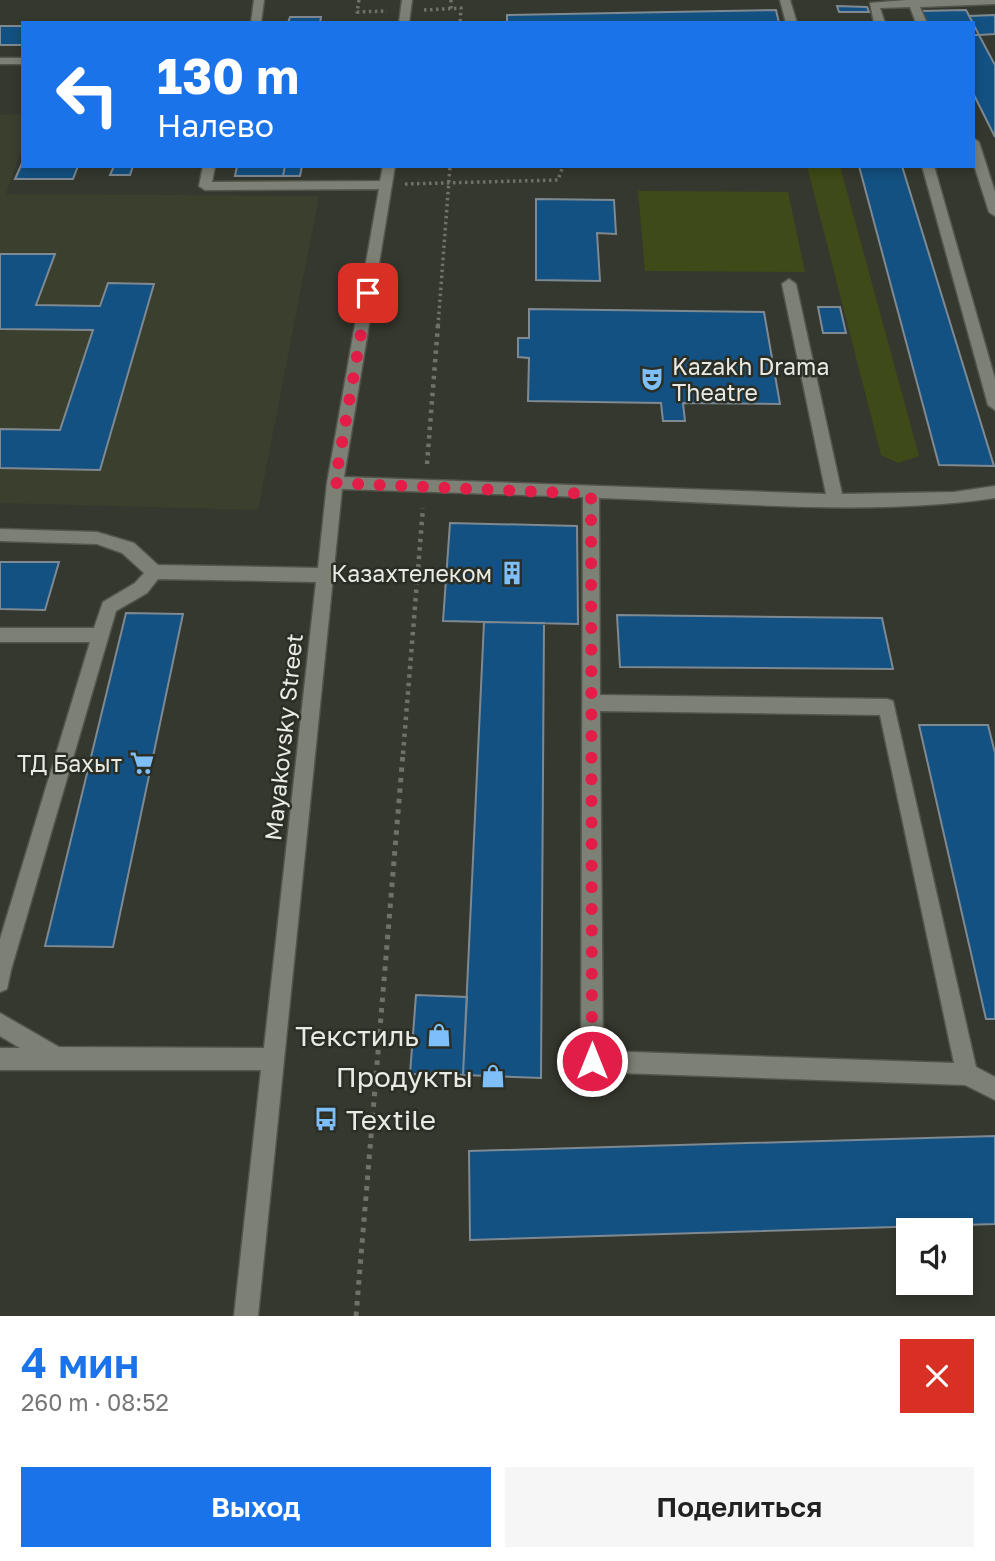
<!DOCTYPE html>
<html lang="ru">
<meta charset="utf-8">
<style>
body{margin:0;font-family:"Golos Text",sans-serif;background:#f6f6f6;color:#222;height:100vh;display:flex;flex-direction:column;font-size:26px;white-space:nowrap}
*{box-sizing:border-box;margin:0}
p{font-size:23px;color:#767676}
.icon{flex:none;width:38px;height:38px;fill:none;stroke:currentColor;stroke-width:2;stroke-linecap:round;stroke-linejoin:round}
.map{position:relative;height:1316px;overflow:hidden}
.sheet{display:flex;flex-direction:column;background:#fff;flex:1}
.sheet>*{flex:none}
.guide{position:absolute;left:21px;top:21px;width:954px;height:147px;border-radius:0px;box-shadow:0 4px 10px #0003;background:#1a73e8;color:#fff;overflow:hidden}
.buttons{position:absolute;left:896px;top:1218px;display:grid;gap:14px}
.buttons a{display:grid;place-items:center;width:77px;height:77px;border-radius:0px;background:#fff;box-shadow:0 4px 10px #0003;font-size:35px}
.pin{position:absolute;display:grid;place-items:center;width:60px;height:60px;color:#fff;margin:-30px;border-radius:14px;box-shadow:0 4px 10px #0006}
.me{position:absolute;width:77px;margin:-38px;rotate:0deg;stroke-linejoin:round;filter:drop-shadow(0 0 5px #0008)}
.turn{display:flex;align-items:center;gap:24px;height:147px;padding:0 21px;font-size:32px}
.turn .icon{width:91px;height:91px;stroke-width:2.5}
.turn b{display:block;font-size:49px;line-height:60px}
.round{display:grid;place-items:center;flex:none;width:74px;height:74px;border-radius:0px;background:#f6f6f6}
.summary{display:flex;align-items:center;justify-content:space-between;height:119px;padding:0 21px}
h1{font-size:42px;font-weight:600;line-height:52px;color:#1a73e8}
.primary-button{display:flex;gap:14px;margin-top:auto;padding:14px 21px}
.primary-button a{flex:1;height:80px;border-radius:0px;background:#1a73e8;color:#fff;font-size:28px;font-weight:600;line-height:80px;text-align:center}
.primary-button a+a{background:#f6f6f6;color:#222}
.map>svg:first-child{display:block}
.built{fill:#3a3f2e}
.green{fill:#3e4a17}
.building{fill:#135182;stroke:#7f8992;stroke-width:2}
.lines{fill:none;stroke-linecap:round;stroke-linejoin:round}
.minor-casing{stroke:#52554b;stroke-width:3}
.path-far2{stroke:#707269;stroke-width:3.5;stroke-dasharray:2.5 3.5;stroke-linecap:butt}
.path-far1{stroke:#707269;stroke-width:4.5;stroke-dasharray:3.5 5;stroke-linecap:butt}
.path{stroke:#707269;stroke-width:5;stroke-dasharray:4.5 6;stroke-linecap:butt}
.minor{fill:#7d8175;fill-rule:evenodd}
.route{stroke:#e11d48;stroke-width:12;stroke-dasharray:0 21.6}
.labels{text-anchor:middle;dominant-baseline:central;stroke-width:5;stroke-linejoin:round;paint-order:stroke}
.poi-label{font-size:23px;fill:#e8eae3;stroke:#2b2e24;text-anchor:end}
.street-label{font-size:23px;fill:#e8eae3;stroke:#2b2e24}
.near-poi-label{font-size:28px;fill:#e8eae3;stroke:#2b2e24;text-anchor:end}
</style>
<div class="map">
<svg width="995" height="1316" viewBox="0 0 995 1316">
<rect width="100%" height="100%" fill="#35382e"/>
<!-- built -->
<path class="built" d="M23,114V145L6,194L319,196L258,510L0,503V115Z"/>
<!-- green -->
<path class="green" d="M807,166H840L919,456L898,463L881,455Z
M638,191L788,192L805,272L645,271Z"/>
<!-- building -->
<path class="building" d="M837,6L867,7L869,12H839Z
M776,10L779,23H507V15Z
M966,10L973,23H926L920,11Z
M995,15V34L979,35L969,16Z
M290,17H321L320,23H288Z
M0,26H23V45H0Z
M973,35H979L995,65V137L973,93Z
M23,161V166H78L73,179H15Z
M114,166H133L130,175H110Z
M237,166H285L283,176H235Z
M285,166H302L300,176H283Z
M859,166H902L994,466L939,465Z
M536,199L614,200L616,234L597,233L600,281L536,280Z
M0,254H55L36,305L100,306L108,283L154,284L100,470L0,468V429L60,430L93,330L0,329Z
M818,307H840L846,333H823Z
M529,309L764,312L780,404L683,403L685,421H663L661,403L528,401L529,358L518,357V338H529Z
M450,523L577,526L578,624L443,621Z
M0,562H59L45,610L0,609Z
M126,613L183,614L113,947L45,946Z
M617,615L882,618L893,669L620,667Z
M484,622L544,623L541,1078L463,1075Z
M919,725H988L995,753V1019H986Z
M416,995L467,997L463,1075L410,1074Z
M995,1136V1224L470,1240L469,1151Z"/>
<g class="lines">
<!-- minor casing -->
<g class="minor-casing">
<path id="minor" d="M254,0H264L261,23H251Z
M402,0H412L409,23H399Z
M780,0H790L797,23H786Z
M907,0H995V4L920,7L927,23H916L910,7L880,8L885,23H874L870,3Z
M0,58H23V64H0Z
M973,138L979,142L995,192V216L989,212L973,162Z
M203,166H215L212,182L380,181L383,166H395L344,477L826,494L782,284L789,279L796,284L842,494L954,492L995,486V498C867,517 728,502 599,498L600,695L887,699L893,701L976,1067L995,1077V1100L965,1085L592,1072L584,1069L581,1061L583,497L342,489L258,1316H234L261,1070H0V1048H20L0,1036V1013L59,1047L264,1048L316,582L158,579L147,593L116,611L11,970L7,989L0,992V939L90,642H0V628H94L103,602L135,583L144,573L122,553L97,544L0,541V529L97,532L134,543L158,565L318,568L327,483L379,189L205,190L199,186ZM600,711L880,715L954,1063L603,1051Z
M922,166H934L995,379V410L988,405Z"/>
</g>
<!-- path-far2 -->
<path class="path-far2" d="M359,0L357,12L387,11
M451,0V9
M424,10L461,8L460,23
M405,184L558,180L563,166
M438,326L450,166"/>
<!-- path-far1 -->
<path class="path-far1" d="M427,464L438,325
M403,754L423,508"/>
<!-- path -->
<path class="path" d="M356,1316L403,753"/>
<!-- minor -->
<use href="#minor" class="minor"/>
</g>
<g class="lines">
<!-- route -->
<path class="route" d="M368,293L335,483L591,494L592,1061"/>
</g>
<!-- icons -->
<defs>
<g id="theatre-bare" transform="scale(1.89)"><path d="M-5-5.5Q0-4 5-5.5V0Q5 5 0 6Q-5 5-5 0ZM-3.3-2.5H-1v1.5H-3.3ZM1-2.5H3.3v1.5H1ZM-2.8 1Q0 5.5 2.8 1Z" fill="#7ebef9" stroke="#2b2e24" stroke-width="2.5" paint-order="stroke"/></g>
<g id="building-bare" transform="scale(1.89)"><path d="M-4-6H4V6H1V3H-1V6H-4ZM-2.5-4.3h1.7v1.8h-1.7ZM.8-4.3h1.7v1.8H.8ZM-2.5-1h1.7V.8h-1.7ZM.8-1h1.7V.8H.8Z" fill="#7ebef9" stroke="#2b2e24" stroke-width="2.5" paint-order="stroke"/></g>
<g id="supermarket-bare" transform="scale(1.89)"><path d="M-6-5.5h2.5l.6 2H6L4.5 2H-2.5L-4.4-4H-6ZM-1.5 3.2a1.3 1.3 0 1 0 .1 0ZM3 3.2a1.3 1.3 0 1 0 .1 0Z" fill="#7ebef9" stroke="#2b2e24" stroke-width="2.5" paint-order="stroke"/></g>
<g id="shop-bare" transform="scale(1.89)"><path d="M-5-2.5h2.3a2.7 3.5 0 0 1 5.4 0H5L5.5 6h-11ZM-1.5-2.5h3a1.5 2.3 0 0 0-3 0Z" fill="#7ebef9" stroke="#2b2e24" stroke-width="2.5" paint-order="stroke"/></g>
<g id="bus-bare" transform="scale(1.89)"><path d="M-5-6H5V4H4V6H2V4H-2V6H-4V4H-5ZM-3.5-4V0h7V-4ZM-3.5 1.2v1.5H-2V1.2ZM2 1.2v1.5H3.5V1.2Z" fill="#7ebef9" stroke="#2b2e24" stroke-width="2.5" paint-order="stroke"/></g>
</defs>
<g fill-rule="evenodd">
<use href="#theatre-bare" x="652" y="379"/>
<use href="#building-bare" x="512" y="573"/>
<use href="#supermarket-bare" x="142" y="763"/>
<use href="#shop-bare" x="439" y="1035"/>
<use href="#shop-bare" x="493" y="1076"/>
<use href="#bus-bare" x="326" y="1119"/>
</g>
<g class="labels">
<!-- poi labels -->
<g class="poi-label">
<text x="672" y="366" text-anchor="start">Kazakh Drama<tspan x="672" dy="26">Theatre</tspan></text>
<text x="492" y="573">Казахтелеком</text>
<text x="122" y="763">ТД Бахыт</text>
</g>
<!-- street labels -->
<g class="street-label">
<text transform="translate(283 737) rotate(-84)">Mayakovsky Street</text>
</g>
<!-- near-poi labels -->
<g class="near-poi-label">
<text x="419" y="1035">Текстиль</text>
<text x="473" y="1076">Продукты</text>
<text x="346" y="1119" text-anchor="start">Textile</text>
</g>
</g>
</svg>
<div class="buttons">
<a><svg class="icon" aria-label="sound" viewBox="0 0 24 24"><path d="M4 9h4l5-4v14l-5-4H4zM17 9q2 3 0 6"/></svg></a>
</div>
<div class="pin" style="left:368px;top:293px;background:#d93025"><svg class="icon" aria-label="arrive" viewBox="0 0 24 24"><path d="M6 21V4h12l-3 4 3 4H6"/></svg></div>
<svg class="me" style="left:592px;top:1061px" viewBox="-20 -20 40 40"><circle r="17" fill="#e11d48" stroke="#fff" stroke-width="3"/><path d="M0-11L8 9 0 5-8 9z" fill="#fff"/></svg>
<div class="guide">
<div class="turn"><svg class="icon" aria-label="left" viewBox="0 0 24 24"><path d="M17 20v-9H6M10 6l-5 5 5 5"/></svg><div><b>130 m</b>Налево</div></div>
</div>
</div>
<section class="sheet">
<div class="summary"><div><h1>4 мин</h1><p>260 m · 08:52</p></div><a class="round" style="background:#d93025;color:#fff"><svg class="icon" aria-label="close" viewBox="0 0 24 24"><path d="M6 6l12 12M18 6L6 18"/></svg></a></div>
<div class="primary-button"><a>Выход</a><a>Поделиться</a></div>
</section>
